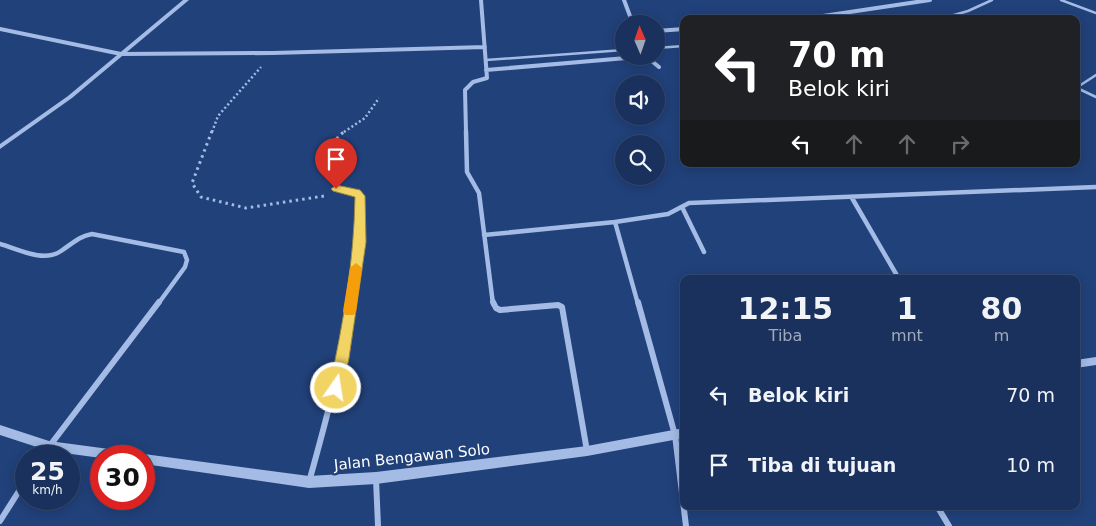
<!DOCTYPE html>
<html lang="id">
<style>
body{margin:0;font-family:"DejaVu Sans",sans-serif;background:#263d65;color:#f1f3f6;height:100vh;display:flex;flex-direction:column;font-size:19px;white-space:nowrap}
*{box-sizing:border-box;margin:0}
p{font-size:16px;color:#9fa9bb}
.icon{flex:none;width:28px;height:28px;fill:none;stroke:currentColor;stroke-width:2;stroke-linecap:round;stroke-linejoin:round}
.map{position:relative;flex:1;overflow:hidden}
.sheet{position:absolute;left:680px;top:275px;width:400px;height:235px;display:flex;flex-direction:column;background:#19315c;border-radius:10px;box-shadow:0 2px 12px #0003,0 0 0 1px #374c72}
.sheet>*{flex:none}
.hud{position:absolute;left:680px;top:15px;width:400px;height:152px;border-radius:10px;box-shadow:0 2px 12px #0003,0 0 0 1px #374c72;background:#202124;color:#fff;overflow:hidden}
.needle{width:32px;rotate:358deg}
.buttons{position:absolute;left:615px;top:15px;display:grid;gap:10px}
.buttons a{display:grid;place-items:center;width:50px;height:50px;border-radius:50%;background:#19315c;box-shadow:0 2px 12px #0003,0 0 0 1px #374c72;font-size:25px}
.speed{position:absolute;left:15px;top:445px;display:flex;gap:10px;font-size:25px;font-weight:700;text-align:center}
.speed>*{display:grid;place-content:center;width:65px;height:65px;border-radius:50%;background:#19315c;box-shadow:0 2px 12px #0003,0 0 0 1px #374c72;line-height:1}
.speed small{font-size:12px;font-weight:400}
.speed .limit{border:8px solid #d22;background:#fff;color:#111}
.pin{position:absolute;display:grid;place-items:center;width:42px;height:42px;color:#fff;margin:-51px -21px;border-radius:50% 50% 50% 0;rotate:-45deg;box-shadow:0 0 5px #0007}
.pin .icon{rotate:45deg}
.me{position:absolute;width:55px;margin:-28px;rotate:13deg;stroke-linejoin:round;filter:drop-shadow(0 0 4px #0008)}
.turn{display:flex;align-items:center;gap:18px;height:105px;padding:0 25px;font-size:22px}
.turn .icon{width:65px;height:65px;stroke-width:2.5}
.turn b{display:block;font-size:35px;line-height:42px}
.lanes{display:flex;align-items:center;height:48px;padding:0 25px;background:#0003;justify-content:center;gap:25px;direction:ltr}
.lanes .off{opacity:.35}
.eta{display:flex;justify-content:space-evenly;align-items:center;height:85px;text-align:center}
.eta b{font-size:30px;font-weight:800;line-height:35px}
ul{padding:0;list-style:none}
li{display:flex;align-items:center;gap:15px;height:70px;padding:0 25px}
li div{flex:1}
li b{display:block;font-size:19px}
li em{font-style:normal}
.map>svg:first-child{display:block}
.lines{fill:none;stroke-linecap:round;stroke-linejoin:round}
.path-far1{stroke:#a3bbe5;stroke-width:2.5;stroke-dasharray:2 2.5;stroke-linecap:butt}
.path{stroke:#a3bbe5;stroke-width:3;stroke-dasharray:2.5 4;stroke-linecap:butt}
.service{stroke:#a3bbe5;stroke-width:2.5}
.minor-far2{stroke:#a3bbe5;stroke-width:4}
.minor-far1{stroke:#a3bbe5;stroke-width:4.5}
.minor{stroke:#a3bbe5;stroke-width:6}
.tertiary{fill:#a3bbe5;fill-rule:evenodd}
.route{fill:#f2d464;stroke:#9d8a41}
.slow{fill:#f59e0b}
.labels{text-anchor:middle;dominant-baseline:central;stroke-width:4.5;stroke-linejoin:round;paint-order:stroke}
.near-street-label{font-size:15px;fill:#fff;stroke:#21417a}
</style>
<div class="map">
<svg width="1096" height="526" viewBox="0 0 1096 526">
<rect width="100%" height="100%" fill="#21417a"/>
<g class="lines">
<!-- path-far1 -->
<path class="path-far1" d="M212,132L218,116L261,67
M344,132L365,118L379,98"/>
<!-- path -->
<path class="path" d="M212,131L192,183L201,197L246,208L324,196
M335,175C327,155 327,145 345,131"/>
<!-- service -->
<path class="service" d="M1061,0L1096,13
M940,19L968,11L992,0
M656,48L684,46
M486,60L624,50
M1076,88L1096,75
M1077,88L1096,97"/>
<!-- minor-far2 -->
<path class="minor-far2" d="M624,0L633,24
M803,19L930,0
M0,29L121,54L273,53L485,47
M656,31L684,29
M486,70L638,57L648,58L659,67
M466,132L465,90L473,82L487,78L481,0"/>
<!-- minor-far1 -->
<path class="minor-far1" d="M466,131L467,172L479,193L493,304
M336,189L357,193L360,196V242L350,304
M852,198L899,279
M682,207L704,252
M615,222L638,304
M484,235L615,222L668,214L689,203L1096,187
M0,244C18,249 43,263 61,251C72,244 79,236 92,234L184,252L187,260L185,267L158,304"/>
<!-- minor -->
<path class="minor" d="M493,302L496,308L500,310L558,305L562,307L587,451
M638,302L675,435L686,526
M42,456L159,302
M376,479L378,526
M309,482C326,421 341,365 351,302
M937,506L949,526
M0,521L26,480"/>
<!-- tertiary -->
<path class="tertiary" d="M183,0H189L72,98L0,149V144L68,96Z
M1096,357V365L1076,368V360Z
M0,425L49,441L124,451L128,452L130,456H101V458L49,451L0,435Z
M684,428V438L587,456L376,484L309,488L144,464V456H140L144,454L309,476L376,472L587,446Z"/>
</g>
<!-- route -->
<path class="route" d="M336,185L360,190L365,196L366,242L349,358L343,388L341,393L336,394L331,393L329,388C343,326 354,261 355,197L333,191L331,189Z"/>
<!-- slow -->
<path class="slow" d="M356,263L362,268L356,311L354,315H345L343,311L350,268Z"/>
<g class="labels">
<!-- near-street labels -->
<g class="near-street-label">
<text transform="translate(412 457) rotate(-6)">Jalan Bengawan Solo</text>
</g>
</g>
</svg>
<div class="buttons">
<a><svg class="needle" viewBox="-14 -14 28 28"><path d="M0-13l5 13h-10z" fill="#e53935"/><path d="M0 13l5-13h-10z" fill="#9fa9bb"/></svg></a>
<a><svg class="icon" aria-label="sound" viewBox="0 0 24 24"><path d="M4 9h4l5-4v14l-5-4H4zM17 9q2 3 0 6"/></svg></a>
<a><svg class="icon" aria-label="search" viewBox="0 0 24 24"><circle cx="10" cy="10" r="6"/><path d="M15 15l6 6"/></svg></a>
</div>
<div class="speed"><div>25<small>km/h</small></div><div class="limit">30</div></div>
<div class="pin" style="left:336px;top:189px;background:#d93025"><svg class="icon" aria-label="arrive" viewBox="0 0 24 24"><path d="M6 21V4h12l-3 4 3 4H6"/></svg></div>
<svg class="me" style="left:336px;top:388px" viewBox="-20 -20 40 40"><circle r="17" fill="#f2d464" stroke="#fff" stroke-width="3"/><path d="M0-11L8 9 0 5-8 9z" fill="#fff"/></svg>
<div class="hud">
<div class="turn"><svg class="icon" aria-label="left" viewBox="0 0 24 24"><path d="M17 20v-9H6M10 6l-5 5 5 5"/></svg><div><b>70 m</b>Belok kiri</div></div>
<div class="lanes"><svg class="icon" aria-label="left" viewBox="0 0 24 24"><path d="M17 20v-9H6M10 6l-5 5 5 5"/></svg><svg class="icon off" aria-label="ahead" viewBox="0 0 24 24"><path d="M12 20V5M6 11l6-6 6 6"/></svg><svg class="icon off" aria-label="ahead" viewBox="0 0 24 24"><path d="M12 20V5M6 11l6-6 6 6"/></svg><svg class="icon off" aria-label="right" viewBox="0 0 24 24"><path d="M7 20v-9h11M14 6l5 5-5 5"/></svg></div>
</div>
<section class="sheet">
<div class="eta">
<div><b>12:15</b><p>Tiba</p></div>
<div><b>1</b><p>mnt</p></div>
<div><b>80</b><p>m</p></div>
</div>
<ul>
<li><svg class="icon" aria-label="left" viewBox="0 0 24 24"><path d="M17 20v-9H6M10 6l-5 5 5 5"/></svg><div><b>Belok kiri</b></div><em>70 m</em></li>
<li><svg class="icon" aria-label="arrive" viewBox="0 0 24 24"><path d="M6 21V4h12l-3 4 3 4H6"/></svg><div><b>Tiba di tujuan</b></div><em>10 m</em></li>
</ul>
</section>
</div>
